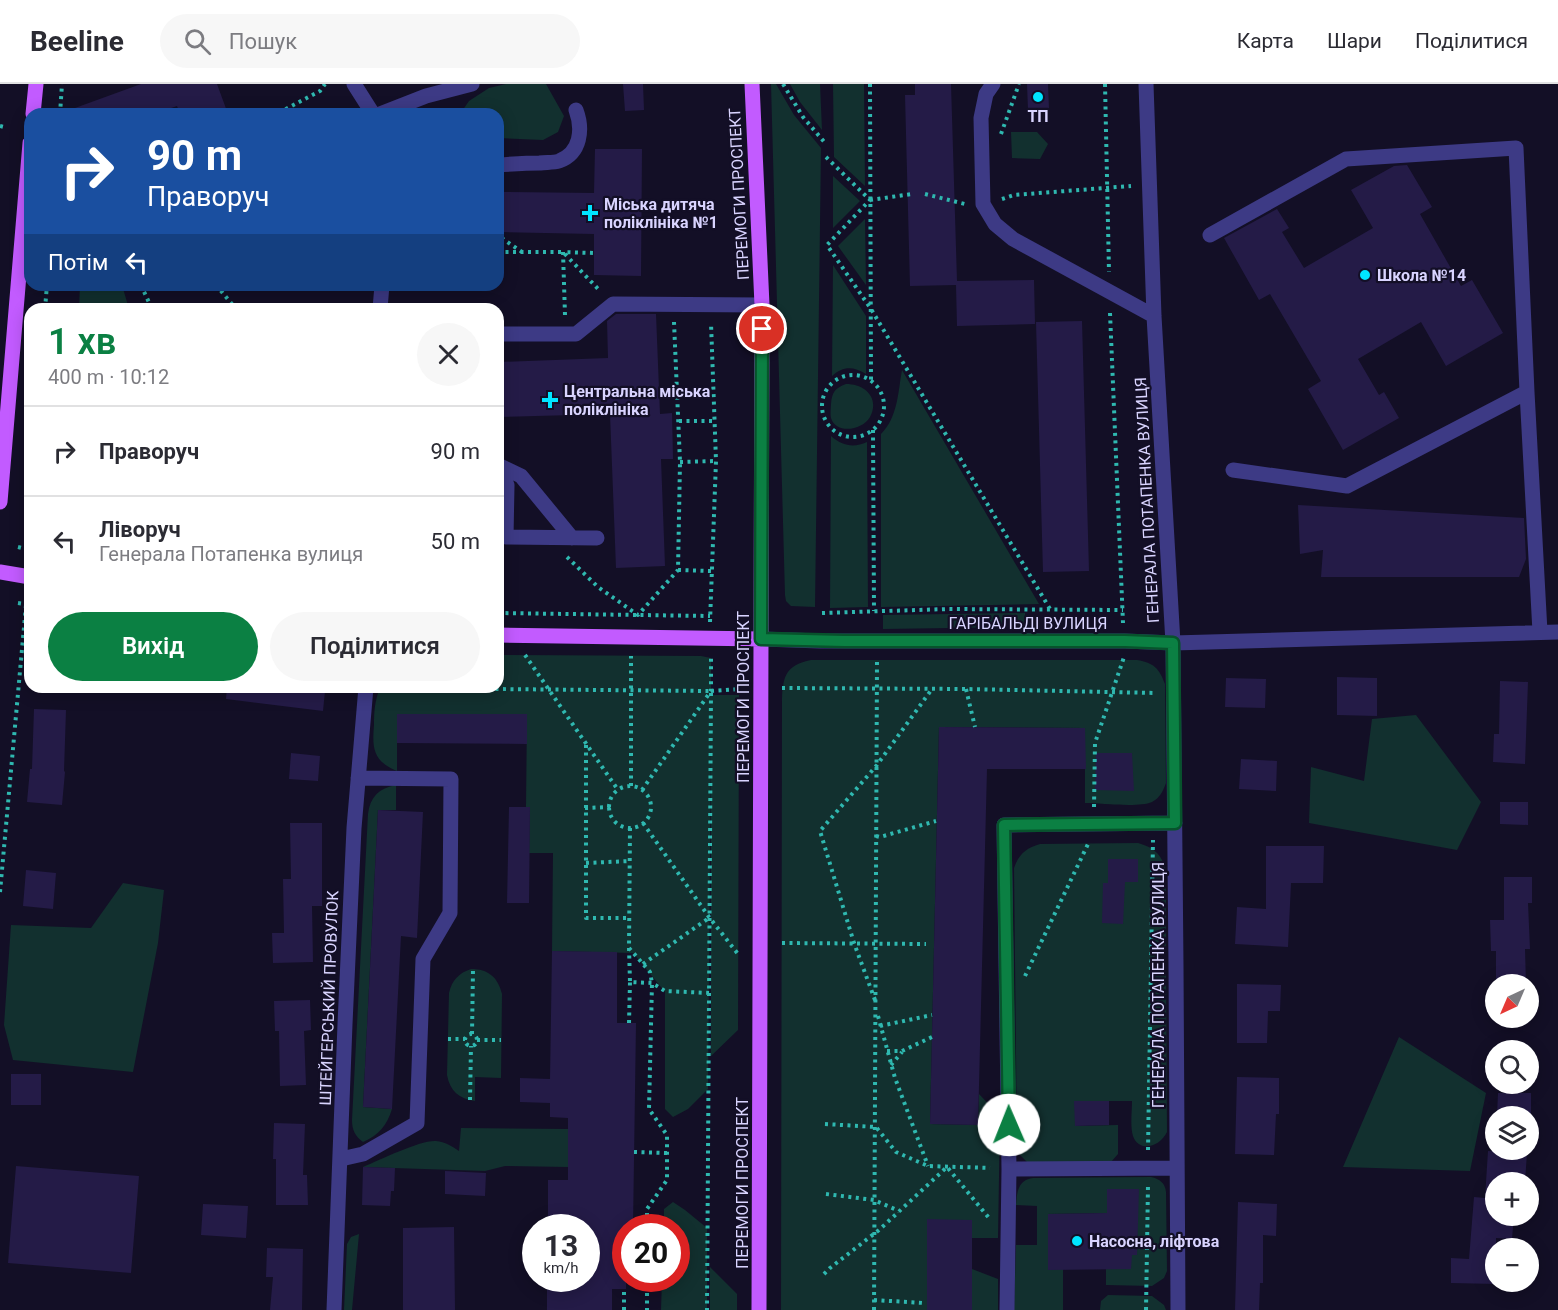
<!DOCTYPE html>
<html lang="uk">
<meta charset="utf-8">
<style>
body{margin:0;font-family:Roboto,sans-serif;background:#f7f7f7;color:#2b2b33;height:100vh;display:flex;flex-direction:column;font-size:22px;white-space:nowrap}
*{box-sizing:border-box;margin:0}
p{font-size:20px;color:#7c7c81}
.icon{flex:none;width:33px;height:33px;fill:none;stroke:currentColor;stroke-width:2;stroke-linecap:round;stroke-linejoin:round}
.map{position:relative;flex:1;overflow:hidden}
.details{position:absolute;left:24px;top:219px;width:480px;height:390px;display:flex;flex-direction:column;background:#fff;border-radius:18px;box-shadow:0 3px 15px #0003}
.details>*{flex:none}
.banner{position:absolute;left:24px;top:24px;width:480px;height:183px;border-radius:18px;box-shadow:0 3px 15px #0003;background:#1a4fa0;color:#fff;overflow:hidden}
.needle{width:39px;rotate:224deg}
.tools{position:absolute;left:1485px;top:890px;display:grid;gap:12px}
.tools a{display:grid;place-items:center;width:54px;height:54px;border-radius:50%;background:#fff;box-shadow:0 3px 15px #0003;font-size:30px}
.speed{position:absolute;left:522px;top:1130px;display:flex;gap:12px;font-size:30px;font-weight:700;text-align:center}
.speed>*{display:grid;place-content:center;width:78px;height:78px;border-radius:50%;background:#fff;box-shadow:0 3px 15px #0003;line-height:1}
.speed small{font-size:15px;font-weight:400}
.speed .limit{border:9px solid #d22;background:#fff;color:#111}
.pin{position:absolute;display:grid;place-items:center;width:51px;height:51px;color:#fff;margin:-26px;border:3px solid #fff;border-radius:50%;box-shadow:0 2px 6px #0007}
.me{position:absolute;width:66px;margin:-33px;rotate:359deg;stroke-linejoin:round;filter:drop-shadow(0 0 4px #0008)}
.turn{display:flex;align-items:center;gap:21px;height:126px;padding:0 24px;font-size:27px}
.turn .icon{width:78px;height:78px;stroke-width:2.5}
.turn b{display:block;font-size:42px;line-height:51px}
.then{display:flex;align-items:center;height:57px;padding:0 24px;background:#0003;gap:12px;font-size:22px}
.round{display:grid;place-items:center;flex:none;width:63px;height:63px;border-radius:32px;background:#f7f7f7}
.head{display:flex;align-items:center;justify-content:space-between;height:102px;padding:0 24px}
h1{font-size:36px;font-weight:600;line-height:45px;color:#0b8043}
.action{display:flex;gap:12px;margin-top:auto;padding:12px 24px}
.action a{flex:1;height:69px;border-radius:36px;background:#0b8043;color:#fff;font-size:24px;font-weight:600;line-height:69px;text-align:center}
.action a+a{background:#f7f7f7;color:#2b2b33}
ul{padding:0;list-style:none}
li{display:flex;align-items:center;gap:18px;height:90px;padding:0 24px;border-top:2px solid #e1e1e2}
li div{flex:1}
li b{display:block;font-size:22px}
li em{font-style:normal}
header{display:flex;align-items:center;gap:36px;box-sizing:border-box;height:84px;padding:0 30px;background:#fff;border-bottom:2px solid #e1e1e2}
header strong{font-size:28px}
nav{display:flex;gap:33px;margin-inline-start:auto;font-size:21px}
.search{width:420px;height:54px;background:#f7f7f7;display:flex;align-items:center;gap:15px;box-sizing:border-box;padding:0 21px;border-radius:33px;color:#7c7c81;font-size:22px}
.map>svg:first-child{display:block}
.green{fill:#12302f}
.building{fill:#241b47}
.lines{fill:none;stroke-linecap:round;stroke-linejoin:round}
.path{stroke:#2fb8b0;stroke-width:4;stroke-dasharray:3 4.5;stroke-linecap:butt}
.minor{stroke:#3d3a85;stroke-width:15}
.major{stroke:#c25bff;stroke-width:15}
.route-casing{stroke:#07532c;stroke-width:15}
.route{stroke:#0b8043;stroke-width:10}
.poi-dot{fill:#00e5ff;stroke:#130f26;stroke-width:2}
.labels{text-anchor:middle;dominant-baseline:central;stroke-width:4.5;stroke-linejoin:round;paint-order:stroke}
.poi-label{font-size:16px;font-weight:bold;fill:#d9d4ff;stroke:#130f26;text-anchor:start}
.street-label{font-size:16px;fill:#d9d4ff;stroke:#130f26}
</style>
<header>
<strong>Beeline</strong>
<div class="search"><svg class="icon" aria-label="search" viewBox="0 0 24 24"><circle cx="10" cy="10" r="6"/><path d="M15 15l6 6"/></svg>Пошук</div>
<nav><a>Карта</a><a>Шари</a><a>Поділитися</a></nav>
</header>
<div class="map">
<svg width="1558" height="1226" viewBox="0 0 1558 1226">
<rect width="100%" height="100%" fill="#130f26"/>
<!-- green -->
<path class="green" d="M506,0H546L564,32L558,48L543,56L498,54V30H460L469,17L489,4Z
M771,0H776L794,31L821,64L815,523L791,522L786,517L785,511Z
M790,0H820L822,46L800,18Z
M833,0H864L865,102L834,73Z
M1011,48H1037L1048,60L1040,75L1012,74Z
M833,92L860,117L833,144Z
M865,135L866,201L838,162Z
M833,181L866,232V290C853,282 843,282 832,292Z
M80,201H122L129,225H79Z
M902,286L1039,520L881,523V350C898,333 898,308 902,286Z
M846,300C865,300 880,314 870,333C863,346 836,351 831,334C830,330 831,323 831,320C832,308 835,304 846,300Z
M831,352C842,362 854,364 867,358L868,523L830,524Z
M1025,529V543L883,545V531Z
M498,571L701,572L711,574V611H739L738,946L711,972V653L708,1005L688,1025L673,1033L665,1025V908L633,869L552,867L553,769H529L530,723H526L527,630H397V687C373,677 372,664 374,641C374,626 375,617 380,603H498Z
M811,576H1137C1154,579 1159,584 1165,600L1166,699C1163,707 1160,714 1152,718C1138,724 1101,719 1085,719V644L939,643L930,1040L978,1041L979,1010L1000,1032L998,1154H972L971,1136H927V1226H781L782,615C783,592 786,581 811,576Z
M1416,631L1481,718L1457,766L1309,739L1311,683L1364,697L1372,635Z
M396,701V726H378L363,1023L392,1025C387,1041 379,1051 363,1058C355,1052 352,1046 352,1036L368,730C370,713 379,704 396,701Z
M1138,759C1155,764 1161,770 1166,786V866L1157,867V883L1166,884L1167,1048C1160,1063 1139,1069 1133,1052C1130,1042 1132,1028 1132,1017H1075V1042L1118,1041V1070L1111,1078H1027L1018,1069L1017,1063L1014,784C1019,770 1026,764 1040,760Z
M123,799L164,806L158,859L133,988L13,976L4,941L11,841L91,844Z
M471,885C488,885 498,893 502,910L501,994L475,993V1017C459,1015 450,1007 447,991L449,909C452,896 459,889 471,885Z
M1399,953L1486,1009L1470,1087L1343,1083Z
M461,1044L568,1045V1083L505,1082L485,1087L363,1083C380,1076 420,1056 436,1057C445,1058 452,1062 459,1067Z
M1151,1093C1160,1095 1165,1099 1166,1108L1167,1187L1164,1194L1152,1202L1106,1201V1129L1048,1130V1185H1063V1226H1014L1016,1161H1037V1122L1016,1121C1017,1108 1018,1096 1033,1094Z
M673,1118L685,1126L707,1144V1226H661L662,1194H676V1143H664V1125Z
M359,1150L352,1226H344L347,1160L351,1153Z
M710,1183L737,1210V1226H710Z
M972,1185L998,1195V1226H972Z
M1108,1211L1152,1212L1164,1221L1166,1226H1100L1101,1217Z"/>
<!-- building -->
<path class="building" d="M141,0H217L228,30H180L177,22L154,30H65L64,28Z
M623,0H643L644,26L625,27Z
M915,0H951L957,197L1034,196L1035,240L957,242L956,201L910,202L905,11H915Z
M1027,0H1048L1049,25L1028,26Z
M595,65H642L641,192L594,191V150L502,148L503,108L594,109Z
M1407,81L1432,123L1420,130L1461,202L1472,196L1503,249L1446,282L1421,238L1358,275L1379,311L1384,308L1399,334L1343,366L1308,305L1321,297L1270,210L1259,216L1224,154L1277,125L1289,144L1282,148L1304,184L1373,144L1351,106L1394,82Z
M616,230H656L660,330L672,329L673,375H661L665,482L616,484L610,330L498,333V278L608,274L607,237Z
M1082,237L1089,487L1043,488L1036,238Z
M1298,421L1524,434L1526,475L1519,493H1321L1323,466L1300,470Z
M1337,593L1377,594V632L1337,631Z
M1226,594L1266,595L1265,624L1225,623Z
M1500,597L1528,598L1525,680L1493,678L1494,650H1499Z
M227,603H289L325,607L323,627L226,615Z
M34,625L66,626L64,687L65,688L62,721L27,718L30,685H32Z
M397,630H527V660L397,659Z
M939,643L1085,644L1086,685H987L978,1041L930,1040Z
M291,669L320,672L318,697L289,695Z
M1096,669H1132L1134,707L1095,706Z
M1241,675L1277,677L1276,707L1239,705Z
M1500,718H1528V741L1500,740Z
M509,723H530L529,819H507Z
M378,726L423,728L417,854L401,852L392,1025L363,1023Z
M290,739H322V822H312L313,878L273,879L272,849H284L283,795H291Z
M1266,762H1324L1323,799H1291L1288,863L1235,860L1237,823L1266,825Z
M1108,775H1138V798H1125L1123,840L1102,839L1103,799H1108Z
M26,786L56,789L53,825L23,822Z
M1504,793H1532V819H1528L1530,865H1525L1526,900H1496V867H1491L1490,836H1504Z
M552,867L617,868V939H636L633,1143H626V1205H612V1226H547V1194H586V1143H548V1096H568V1034L550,1033V1019L520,1018V994L550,995Z
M1237,900L1281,901L1280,927H1268L1267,959H1237Z
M310,916L311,946L304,947L306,1001L280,1002L279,947H275L274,917Z
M11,990H41V1021H11Z
M1237,993L1279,994V1030H1276L1274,1071L1235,1070Z
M1498,1009H1531V1032H1497Z
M1074,1017H1109V1041L1075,1042Z
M274,1039L305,1040L303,1091H307L308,1121H276V1075H273Z
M1488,1067L1527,1069L1525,1098H1496V1131H1514L1512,1155L1496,1154V1200L1451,1199V1174L1469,1175L1474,1113L1485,1114Z
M16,1082L139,1092L131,1189L8,1179Z
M363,1083L395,1084L394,1107H391L390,1122L362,1121Z
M445,1087L486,1089L485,1112L445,1110Z
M1107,1105H1139L1137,1171H1132L1131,1185L1048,1186V1130L1107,1129Z
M1238,1118L1277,1120L1276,1152L1263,1151V1199H1260L1259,1226H1235Z
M203,1120L248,1122L246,1154L201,1151Z
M927,1135L972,1136V1226H927Z
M454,1143L455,1226H403V1144Z
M267,1164L303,1165L302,1226H270L273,1193H266Z"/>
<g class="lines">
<!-- path -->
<path class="path" d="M783,0L803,33L826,60
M870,0L871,298
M1105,0L1109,188
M60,30L62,0
M280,30L282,27L320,7L325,0
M0,42L4,43
M1001,50L1019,0
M826,73L870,116L827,161L871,225L1050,525
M925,110L965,120
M1002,115L1014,111L1131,102
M870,116L912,110
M498,147L503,155L522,168
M498,168H563L600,207
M141,201L152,225
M216,201L236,225
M45,225L47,201
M1110,229L1123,539
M565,231L563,168L594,169
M822 322a31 31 0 1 1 62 0a31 31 0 1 1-62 0Z
M679,337H715
M873,346L874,527
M680,378L716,377
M30,420L28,443L30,460
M18,463L30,466
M567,473L598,503L638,531L678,486L680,378L674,238
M678,486L711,487
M18,519L25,520
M498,529L710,532
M822,529L949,525L1123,526
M710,538L716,377L711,239
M525,571L618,706
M383,604L711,607L707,1226
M782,604L966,605L1156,609
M966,605L975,643
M711,607L739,605
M586,661V834H629
M631,702V572
M609 723a21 21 0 1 1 42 0a21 21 0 1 1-42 0Z
M642,706L711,607V572
M1094,723L1095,659L1124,573
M585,724L610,723
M643,739L709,833L738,870
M630,744L629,864L650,888L652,899L649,1025L667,1051V1096L647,1125V1143
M876,752L880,753L936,737
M586,779L630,777
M0,808L27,510
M782,859L926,860
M629,864L630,898L652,899L665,907L709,909
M643,880L709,834
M1025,892L1089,758
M875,916L854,859L820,747L877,681L932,605
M878,932L895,994L928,1082
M629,939L630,898
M880,942L932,931
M465 956a6 6 0 1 1 12 0a6 6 0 1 1-12 0Z
M472,950L473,885
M448,955H465
M477,956H501
M887,967H902L932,953
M891,981L902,968
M470,1016L471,962
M825,1040L876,1043L896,1068L928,1082L990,1084
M1148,1066L1153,756
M634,1068L667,1069
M826,1110L874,1116L899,1127
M824,1190L830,1184L879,1146L947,1083L989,1134
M647,1194V1226
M874,1216L924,1219
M624,1226V1205
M874,1226L877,576
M1146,1226L1148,1101"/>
<!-- minor -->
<path class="minor" d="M354,0L373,30
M993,0L986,10L981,34L983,120L995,140L1013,155L1154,232
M1146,0L1154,232L1173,559L1176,882L1178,1226
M380,30L426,12L472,0
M498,81C512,80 526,79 540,79C546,78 553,79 559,77C581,69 583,45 576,26
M1210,151L1346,75L1516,64L1527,308L1540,548
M380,225L382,201
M498,250H576L613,220L762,221
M498,381L521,392L572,454
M498,384L507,401L506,453L597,454
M1233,386L1347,402L1527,308
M761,555L820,557H1125L1173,559L1558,548
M341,1075L363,1070L417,1039L423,875L450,829L451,695L358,694
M1009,1085L1176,1084
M334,1226L345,940L354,744L366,603
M1007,1226L1009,1085L1004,741L1175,739"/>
<!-- major -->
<path class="major" d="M752,0L762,221L759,1226
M33,30L36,0
M0,418L30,59
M0,488L30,493
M498,551L761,555"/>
</g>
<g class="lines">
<!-- route casing -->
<g class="route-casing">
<path id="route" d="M762,245L761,555L844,557H1125L1173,559L1175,739L1004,741L1009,1041"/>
</g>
<!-- route -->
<use href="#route" class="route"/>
</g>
<!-- markers -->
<g class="poi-dot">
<circle cx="1038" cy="13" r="6"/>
<path d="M587 120h6v6h6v6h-6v6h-6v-6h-6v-6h6z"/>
<circle cx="1365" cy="191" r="6"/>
<path d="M547 307h6v6h6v6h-6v6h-6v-6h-6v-6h6z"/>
<circle cx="1077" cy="1157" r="6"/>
</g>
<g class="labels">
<!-- poi labels -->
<g class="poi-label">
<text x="1038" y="32" text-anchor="middle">ТП</text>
<text x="604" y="120">Міська дитяча<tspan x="604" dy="18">поліклініка №1</tspan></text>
<text x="1377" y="191">Школа №14</text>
<text x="564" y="307">Центральна міська<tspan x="564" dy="18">полiклiнiка</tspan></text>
<text x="1089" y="1157">Насосна, ліфтова</text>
</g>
<!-- street labels -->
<g class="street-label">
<text transform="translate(739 110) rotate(-93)">ПЕРЕМОГИ ПРОСПЕКТ</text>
<text transform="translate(1147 416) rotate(-93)">ГЕНЕРАЛА ПОТАПЕНКА ВУЛИЦЯ</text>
<text x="1028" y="539">ГАРІБАЛЬДІ ВУЛИЦЯ</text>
<text transform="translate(743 613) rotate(-90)">ПЕРЕМОГИ ПРОСПЕКТ</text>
<text transform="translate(1158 901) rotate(-90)">ГЕНЕРАЛА ПОТАПЕНКА ВУЛИЦЯ</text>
<text transform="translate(329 914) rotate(-88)">ШТЕЙГЕРСЬКИЙ ПРОВУЛОК</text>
<text transform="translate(742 1099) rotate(-90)">ПЕРЕМОГИ ПРОСПЕКТ</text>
</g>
</g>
</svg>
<div class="tools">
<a><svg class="needle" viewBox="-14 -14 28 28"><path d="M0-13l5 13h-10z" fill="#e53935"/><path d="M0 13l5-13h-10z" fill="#7c7c81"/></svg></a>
<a><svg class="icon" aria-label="search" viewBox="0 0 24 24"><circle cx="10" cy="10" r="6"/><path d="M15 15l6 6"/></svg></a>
<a><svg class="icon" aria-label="layers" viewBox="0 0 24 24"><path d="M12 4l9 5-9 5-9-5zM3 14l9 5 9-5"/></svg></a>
<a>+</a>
<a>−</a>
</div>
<div class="speed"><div>13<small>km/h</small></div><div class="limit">20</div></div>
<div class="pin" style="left:762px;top:245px;background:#d93025"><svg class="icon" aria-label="arrive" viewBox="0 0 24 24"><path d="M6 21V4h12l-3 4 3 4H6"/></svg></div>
<svg class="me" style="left:1009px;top:1041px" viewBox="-20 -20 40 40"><circle r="19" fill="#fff"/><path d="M0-13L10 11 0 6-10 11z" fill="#0b8043"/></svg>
<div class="banner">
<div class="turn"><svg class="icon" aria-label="right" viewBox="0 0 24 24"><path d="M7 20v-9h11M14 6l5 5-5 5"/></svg><div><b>90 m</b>Праворуч</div></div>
<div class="then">Потім<svg class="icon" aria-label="left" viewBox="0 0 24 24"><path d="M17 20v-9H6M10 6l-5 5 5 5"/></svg></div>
</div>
<section class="details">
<div class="head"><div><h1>1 хв</h1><p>400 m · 10:12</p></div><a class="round"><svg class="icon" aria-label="close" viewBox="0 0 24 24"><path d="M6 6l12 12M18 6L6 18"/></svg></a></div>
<ul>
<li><svg class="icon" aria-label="right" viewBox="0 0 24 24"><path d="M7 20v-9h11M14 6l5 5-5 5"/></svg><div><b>Праворуч</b></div><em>90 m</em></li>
<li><svg class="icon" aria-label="left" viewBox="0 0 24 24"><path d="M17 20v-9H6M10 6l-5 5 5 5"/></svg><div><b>Ліворуч</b><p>Генерала Потапенка вулиця</p></div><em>50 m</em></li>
</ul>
<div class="action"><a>Вихід</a><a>Поділитися</a></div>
</section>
</div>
